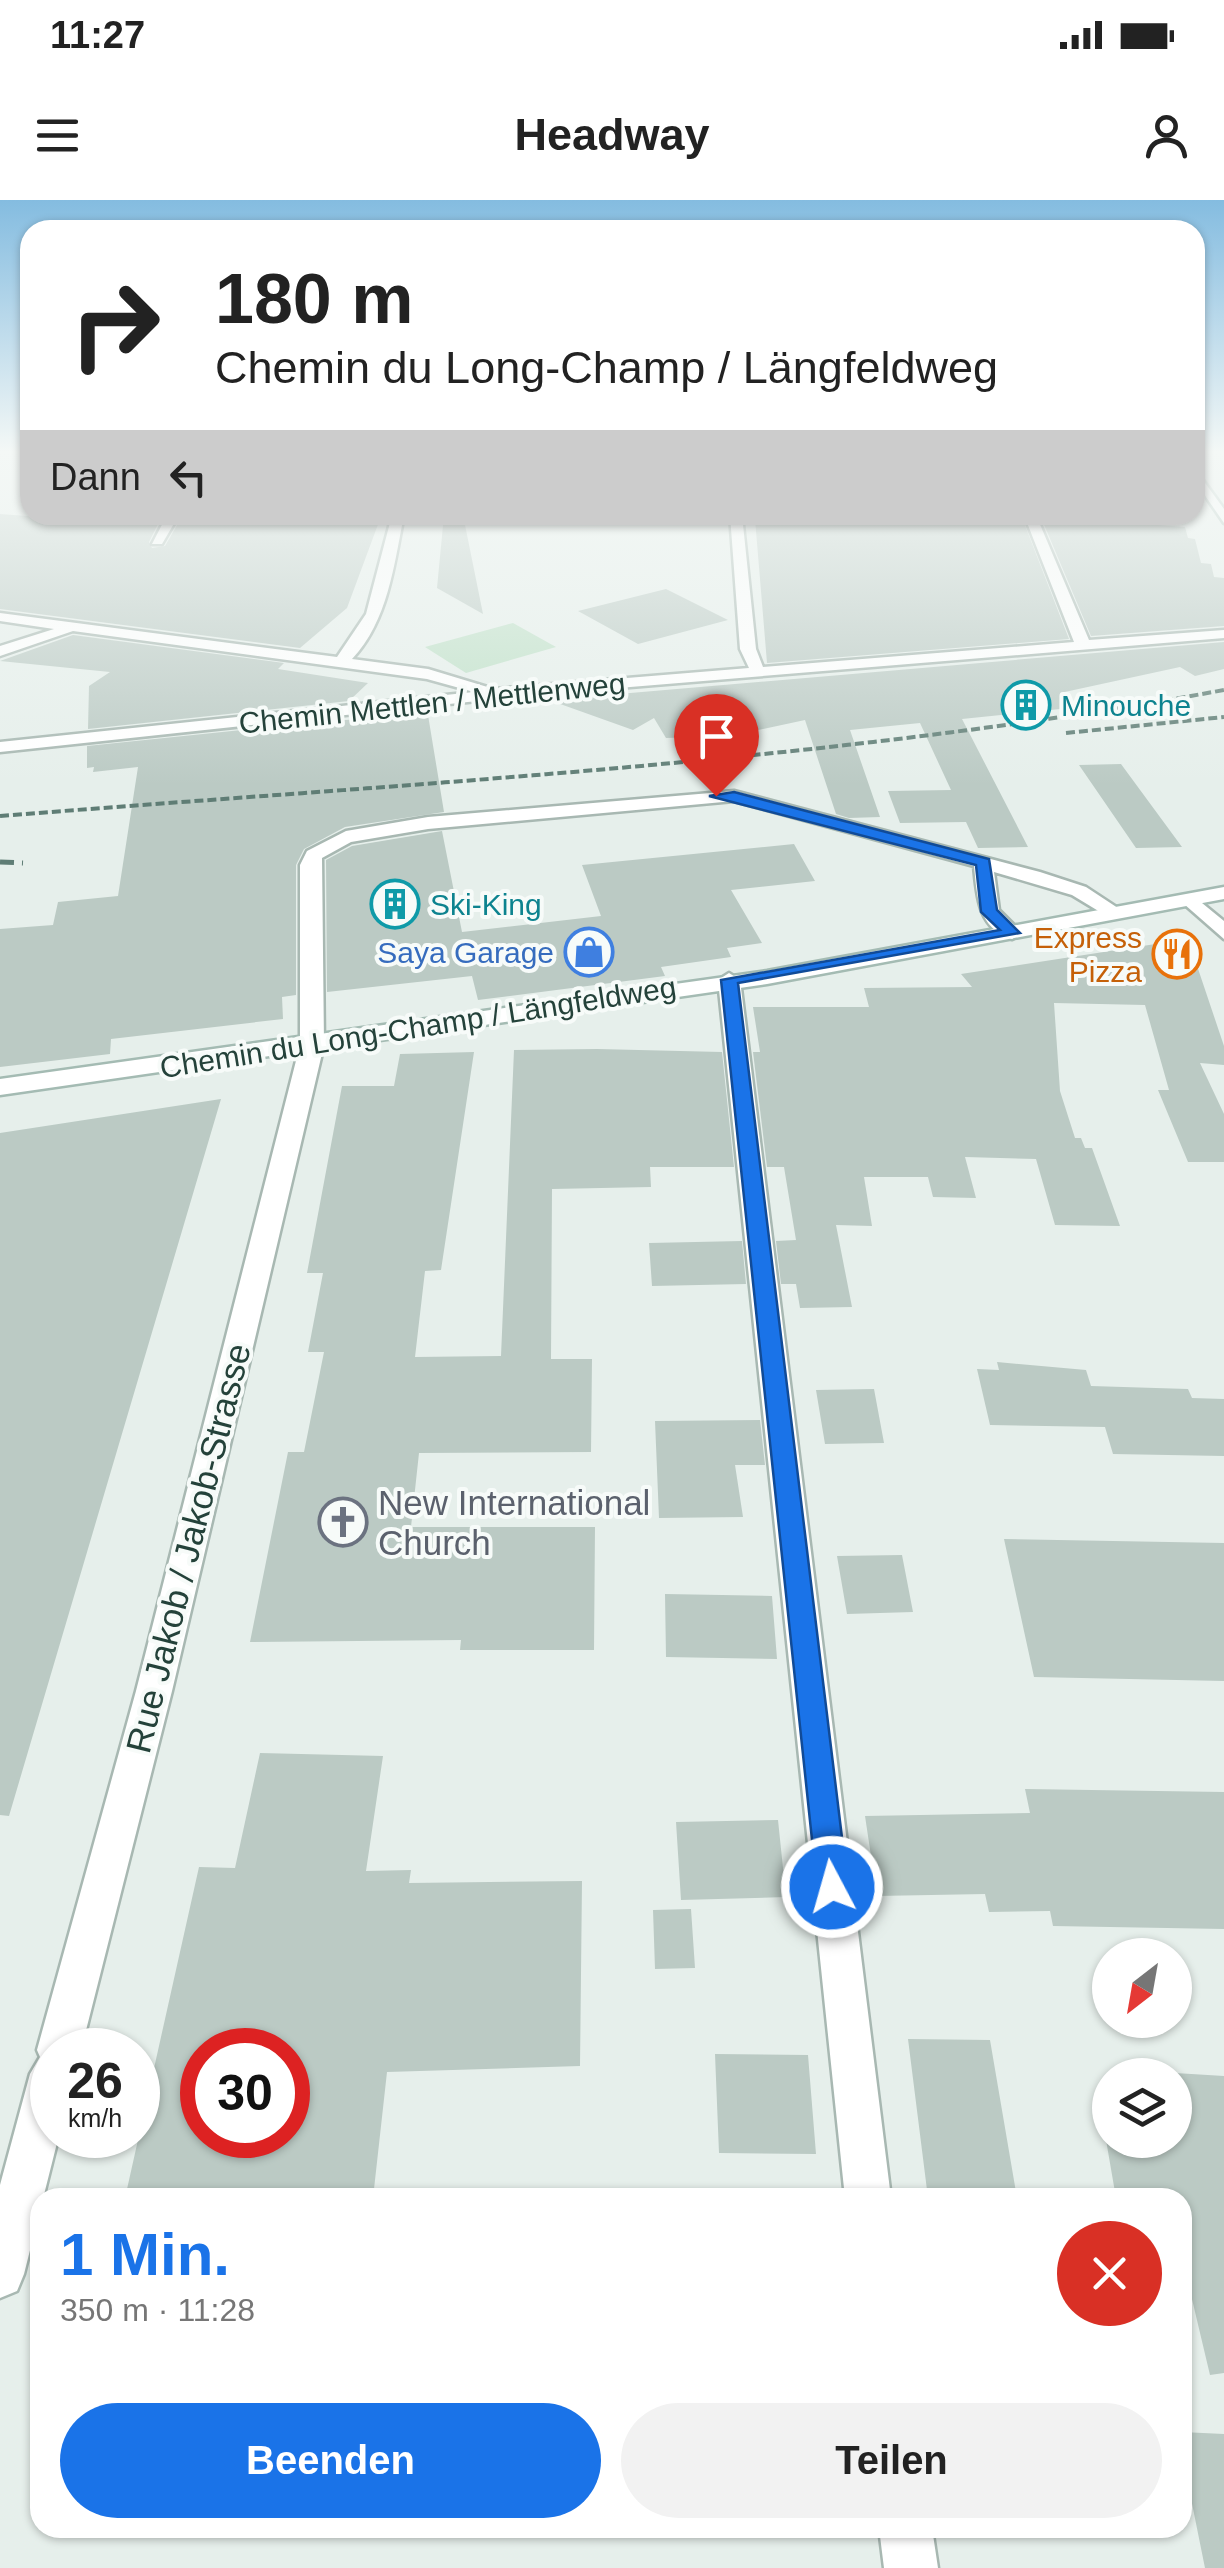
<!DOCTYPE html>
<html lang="de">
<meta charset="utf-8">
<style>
body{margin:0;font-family:Arial,sans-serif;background:#f2f2f2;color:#222;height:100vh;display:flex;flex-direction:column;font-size:38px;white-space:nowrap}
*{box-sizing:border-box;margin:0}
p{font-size:32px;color:#767676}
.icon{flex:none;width:55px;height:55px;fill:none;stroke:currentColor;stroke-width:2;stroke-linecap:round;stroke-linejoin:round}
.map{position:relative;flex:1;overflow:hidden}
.side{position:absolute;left:30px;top:1988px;width:1162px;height:350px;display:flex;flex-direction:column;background:#fff;border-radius:30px;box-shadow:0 2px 8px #0004}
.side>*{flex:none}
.hud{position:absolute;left:20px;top:20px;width:1185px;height:305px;border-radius:30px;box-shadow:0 2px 8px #0004;background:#fff;color:#222;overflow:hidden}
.needle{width:65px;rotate:211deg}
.buttons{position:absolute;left:1092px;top:1738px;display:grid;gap:20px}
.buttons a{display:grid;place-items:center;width:100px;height:100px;border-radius:50%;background:#fff;box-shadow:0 2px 8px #0004;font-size:50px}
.speed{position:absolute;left:30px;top:1828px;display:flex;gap:20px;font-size:50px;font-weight:700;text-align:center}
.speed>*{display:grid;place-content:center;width:130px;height:130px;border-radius:50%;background:#fff;box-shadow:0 2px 8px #0004;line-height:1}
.speed small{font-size:25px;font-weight:400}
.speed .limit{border:15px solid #d22;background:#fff;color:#111}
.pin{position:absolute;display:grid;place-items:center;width:85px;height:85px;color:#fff;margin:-102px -42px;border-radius:50% 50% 50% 0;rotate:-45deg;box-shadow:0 0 10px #0007}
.pin .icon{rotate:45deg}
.me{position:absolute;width:110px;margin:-55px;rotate:354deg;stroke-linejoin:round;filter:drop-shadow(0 0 8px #0008)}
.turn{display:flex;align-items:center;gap:35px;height:210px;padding:0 30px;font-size:45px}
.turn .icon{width:130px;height:130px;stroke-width:2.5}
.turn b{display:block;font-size:70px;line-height:85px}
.then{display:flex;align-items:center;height:95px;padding:0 30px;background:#0003;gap:20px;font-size:38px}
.round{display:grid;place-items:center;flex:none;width:105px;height:105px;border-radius:52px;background:#f2f2f2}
.overview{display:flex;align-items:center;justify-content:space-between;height:170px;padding:0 30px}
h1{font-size:60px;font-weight:700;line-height:75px;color:#1a73e8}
.cta{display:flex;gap:20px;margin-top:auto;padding:20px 30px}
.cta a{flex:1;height:115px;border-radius:60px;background:#1a73e8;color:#fff;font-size:40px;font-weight:700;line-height:115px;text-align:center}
.cta a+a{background:#f2f2f2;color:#222}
.status{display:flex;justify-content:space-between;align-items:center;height:70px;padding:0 50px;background:#fff;direction:ltr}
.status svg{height:28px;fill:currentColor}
header{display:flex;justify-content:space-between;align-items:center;height:130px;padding:0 30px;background:#fff;font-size:45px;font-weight:700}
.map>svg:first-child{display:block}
.green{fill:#bfe0c8}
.building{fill:#bbcac4;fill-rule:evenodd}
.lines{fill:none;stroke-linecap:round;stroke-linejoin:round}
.street-casing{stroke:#a8b8b2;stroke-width:5}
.secondary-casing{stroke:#a4bbb3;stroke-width:5}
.street{fill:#fff;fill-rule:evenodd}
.secondary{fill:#fff;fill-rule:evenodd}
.rail-far1{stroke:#5f7d75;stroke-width:4;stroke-dasharray:9 4;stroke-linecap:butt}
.rail{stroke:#5f7d75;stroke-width:5;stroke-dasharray:14 8;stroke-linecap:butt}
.route{fill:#1a73e8;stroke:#114b97;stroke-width:2.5}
.labels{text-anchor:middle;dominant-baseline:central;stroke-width:8;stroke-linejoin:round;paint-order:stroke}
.far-street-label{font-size:30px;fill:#24423a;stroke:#f7fbf9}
.far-culture-label{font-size:30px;fill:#0d838f;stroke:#f7fbf9;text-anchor:start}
.far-food-label{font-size:30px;fill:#c56008;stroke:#f7fbf9;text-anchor:end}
.far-shop-label{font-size:30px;fill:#366cbe;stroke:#f7fbf9;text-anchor:end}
.worship-label{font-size:35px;fill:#5b616d;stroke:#f7fbf9;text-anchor:start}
.street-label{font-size:35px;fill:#24423a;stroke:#f7fbf9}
</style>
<div class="status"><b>11:27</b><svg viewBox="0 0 49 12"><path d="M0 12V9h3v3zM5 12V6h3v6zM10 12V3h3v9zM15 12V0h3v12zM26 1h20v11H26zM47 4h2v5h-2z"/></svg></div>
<header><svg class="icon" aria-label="menu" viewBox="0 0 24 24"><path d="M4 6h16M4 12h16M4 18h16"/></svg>Headway<svg class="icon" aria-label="person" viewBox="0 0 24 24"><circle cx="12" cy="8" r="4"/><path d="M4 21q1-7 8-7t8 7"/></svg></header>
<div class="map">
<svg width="1224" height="2368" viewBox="0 0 1224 2368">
<rect width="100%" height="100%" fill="#e6efeb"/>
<!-- green -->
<path class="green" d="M513,423L556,447L466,473L425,447Z"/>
<!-- building -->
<path class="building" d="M0,314L120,323L160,320L149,342L152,348L165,346L180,320L380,319L347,408L300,448L0,409Z
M444,315H463L483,414L437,388Z
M840,315H1021L1069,439L767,463L755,319L841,320Z
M1040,315H1090V320L1185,327L1188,338L1195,339L1201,363L1211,364L1214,377L1224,378V426L1091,436Z
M666,389L728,420L638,444L578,411Z
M73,435L284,463L278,469L368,483L349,501L88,529L89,486L110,472L0,461Z
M1224,442V469L1195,476L1180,467L1060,493L1070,508L962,519L1028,647L978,648L966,622L900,623L888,591L951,590L920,523L850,530L880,617L849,618L836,614L805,520L730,536L666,538L654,518L633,530L549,500Z
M428,515L444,612L345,627L304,649L296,665V795L282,797L283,819L111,839L110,854L0,867V729L53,725L58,702L118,696L138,567L93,572L94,567L87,568V546L329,521Z
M1121,564L1182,647L1136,648L1079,565Z
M442,631L462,732L601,716L582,665L794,644L815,681L731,690L762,743L727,748L731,757L661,767L665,776L478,800L472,776L327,792L326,660L352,646Z
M1188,739L1224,846V865L1200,863L1224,914V962H1188L1158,890H1169L1145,805L1054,803L1060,891L1075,938H1081L1085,948H1092L1120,1026L1055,1025L1036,959L965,957L976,998L933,997L928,977H864L872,1026L836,1025L852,1107L800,1108L796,1084H781L776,1041L796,1040L784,967H767L753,852H760L753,807H869L864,788L972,787L961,774Z
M597,849L722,852L734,967H650L651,987L552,989L551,1159H592L591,1252L419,1253L411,1327H595L594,1450H460L461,1440L250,1442L288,1252H304L324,1152H308L323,1073H307L342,886H394L400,854L474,852L441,1070L425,1071L415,1157L501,1156L514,850Z
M221,899L9,1616L0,1615V933Z
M742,1041L746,1084L652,1086L649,1043Z
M997,1162L1086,1170L1091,1186L1188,1189L1192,1198L1224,1199V1256L1113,1254L1105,1227L990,1225L977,1169L999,1170Z
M874,1189L884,1243L825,1244L816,1190Z
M760,1220L765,1265H735L743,1317L659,1318L655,1221Z
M1004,1339L1224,1343V1481L1034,1477Z
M902,1355L913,1412L847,1414L837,1356Z
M665,1394L772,1396L777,1459L666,1457Z
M260,1553L383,1556L366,1671L411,1670L409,1683L582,1681L580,1866L387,1872L373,1998H125L199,1667L235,1668ZM202,1850H288V1935H202Z
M1025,1589L1224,1592V1729L1053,1726L1050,1711L989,1712L985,1694L877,1696L865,1616L1030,1613Z
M778,1620L786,1697L681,1700L676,1622Z
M691,1709L695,1768L655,1769L653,1710Z
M908,1839L990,1840L1017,1998H928Z
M715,1854L808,1855L816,1954L719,1953Z
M1175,1873L1224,1876V2173L1210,2175L1182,2057V1998H1116L1106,1940H1175Z
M1182,2232L1224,2234V2368H1205L1182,2254Z"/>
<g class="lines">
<!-- street casing -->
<g class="street-casing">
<path id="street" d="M167,315H179L162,344H152Z
M392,315H404C394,365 388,421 352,459L428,469L494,489L749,468L740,449L730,315H742L756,449L763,467L1074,442L1024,315H1036L1089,440L1224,430V438L533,495L0,552V542L474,492L427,479L73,431L0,456V446L54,429L0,421V413L337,457L366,414Z
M734,591L1040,672L1086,687L1127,714L1110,718L1072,695L994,672L999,710L1022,733L1012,739C978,729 977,696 974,666L734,601L428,629L351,642L322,658L324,845L172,1491L81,1850H52V1935H59L24,2074L17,2091L0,2098V1985L30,1874L40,1857L37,1850L136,1491L300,845V665L307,651L346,631L428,617Z
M1191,694L1224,721V739L1184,704V696Z
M729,773L740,780L891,1998H845L718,780Z
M879,2328H932L938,2368H884Z"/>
</g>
<!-- secondary casing -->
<g class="secondary-casing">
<path id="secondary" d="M1195,269L1224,309V323L1195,281Z
M1224,687V699L767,784L0,895V879L767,771Z"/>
</g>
<!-- street -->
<use href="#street" class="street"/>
<!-- secondary -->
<use href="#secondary" class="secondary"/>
<!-- rail-far1 -->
<path class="rail-far1" d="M1066,533L1224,517
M0,616C409,583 820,564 1224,490"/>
<!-- rail -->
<path class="rail" d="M0,662L23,663"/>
</g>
<!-- sky -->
<linearGradient id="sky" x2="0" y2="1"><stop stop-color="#84bce0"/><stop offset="0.43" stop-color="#f4f8f6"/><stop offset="1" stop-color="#f4f8f6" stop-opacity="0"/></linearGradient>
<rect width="1224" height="585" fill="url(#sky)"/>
<!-- route -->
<path class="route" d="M734,592L989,659L997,710L1020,733L738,783L848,1687L843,1698L832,1702L821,1698L817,1687L721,780L1000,730L981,712L976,665L709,596Z"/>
<!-- icons -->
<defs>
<g id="building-ring" transform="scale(2.5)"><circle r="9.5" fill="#f7fbf9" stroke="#0f9aa8" stroke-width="1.5"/><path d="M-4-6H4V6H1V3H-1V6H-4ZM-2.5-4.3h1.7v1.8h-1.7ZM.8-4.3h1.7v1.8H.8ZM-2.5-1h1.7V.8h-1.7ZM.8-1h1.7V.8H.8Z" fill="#0f9aa8"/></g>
<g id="shop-ring" transform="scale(2.5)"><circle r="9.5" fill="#f7fbf9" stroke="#3f7fe0" stroke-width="1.5"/><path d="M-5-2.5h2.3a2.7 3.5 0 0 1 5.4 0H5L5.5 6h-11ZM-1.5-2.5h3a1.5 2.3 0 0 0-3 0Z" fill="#3f7fe0"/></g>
<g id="restaurant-ring" transform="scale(2.5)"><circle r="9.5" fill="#f7fbf9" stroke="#e8710a" stroke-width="1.5"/><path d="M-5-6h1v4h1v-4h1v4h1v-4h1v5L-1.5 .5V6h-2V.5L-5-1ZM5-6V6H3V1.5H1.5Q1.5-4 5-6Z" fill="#e8710a"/></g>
<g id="church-ring" transform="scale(2.5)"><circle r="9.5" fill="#f7fbf9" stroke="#6b7280" stroke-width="1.5"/><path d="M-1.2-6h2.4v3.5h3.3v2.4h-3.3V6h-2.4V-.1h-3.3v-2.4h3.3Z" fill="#6b7280"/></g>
</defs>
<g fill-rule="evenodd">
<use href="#building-ring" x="1026" y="505"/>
<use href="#building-ring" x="395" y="704"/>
<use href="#shop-ring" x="589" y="752"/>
<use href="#restaurant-ring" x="1177" y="754"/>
<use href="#church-ring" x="343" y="1322"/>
</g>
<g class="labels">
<!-- far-street labels -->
<g class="far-street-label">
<text transform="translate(432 503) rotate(-6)">Chemin Mettlen / Mettlenweg</text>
<text transform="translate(418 827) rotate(-9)">Chemin du Long-Champ / Längfeldweg</text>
</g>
<!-- far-culture labels -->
<g class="far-culture-label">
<text x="1061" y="505">Minouche</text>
<text x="430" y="704">Ski-King</text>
</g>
<!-- far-food labels -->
<g class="far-food-label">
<text x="1142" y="737">Express<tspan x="1142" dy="34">Pizza</tspan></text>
</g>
<!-- far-shop labels -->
<g class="far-shop-label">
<text x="554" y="752">Saya Garage</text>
</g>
<!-- worship labels -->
<g class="worship-label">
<text x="378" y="1302">New International<tspan x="378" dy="40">Church</tspan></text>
</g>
<!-- street labels -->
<g class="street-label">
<text transform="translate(188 1348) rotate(-76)">Rue Jakob / Jakob-Strasse</text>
</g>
</g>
</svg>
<div class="buttons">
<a><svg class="needle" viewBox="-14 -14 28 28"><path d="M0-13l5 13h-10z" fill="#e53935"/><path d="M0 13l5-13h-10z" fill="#767676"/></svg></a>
<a><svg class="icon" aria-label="layers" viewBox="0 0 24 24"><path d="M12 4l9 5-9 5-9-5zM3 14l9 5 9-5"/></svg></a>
</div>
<div class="speed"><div>26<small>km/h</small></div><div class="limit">30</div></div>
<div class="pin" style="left:716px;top:596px;background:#d93025"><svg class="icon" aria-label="arrive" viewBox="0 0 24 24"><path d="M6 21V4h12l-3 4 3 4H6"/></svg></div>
<svg class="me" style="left:832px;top:1687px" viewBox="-20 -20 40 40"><circle r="17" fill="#1a73e8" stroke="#fff" stroke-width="3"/><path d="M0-11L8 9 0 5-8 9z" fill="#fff"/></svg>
<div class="hud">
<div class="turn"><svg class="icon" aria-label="right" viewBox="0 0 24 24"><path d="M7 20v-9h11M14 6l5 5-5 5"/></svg><div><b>180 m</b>Chemin du Long-Champ / Längfeldweg</div></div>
<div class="then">Dann<svg class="icon" aria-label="left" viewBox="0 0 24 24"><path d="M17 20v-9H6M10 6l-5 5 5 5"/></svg></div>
</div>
<section class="side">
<div class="overview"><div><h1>1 Min.</h1><p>350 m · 11:28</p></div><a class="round" style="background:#d93025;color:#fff"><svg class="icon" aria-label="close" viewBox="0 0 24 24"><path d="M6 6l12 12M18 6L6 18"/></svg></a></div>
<div class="cta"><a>Beenden</a><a>Teilen</a></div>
</section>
</div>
